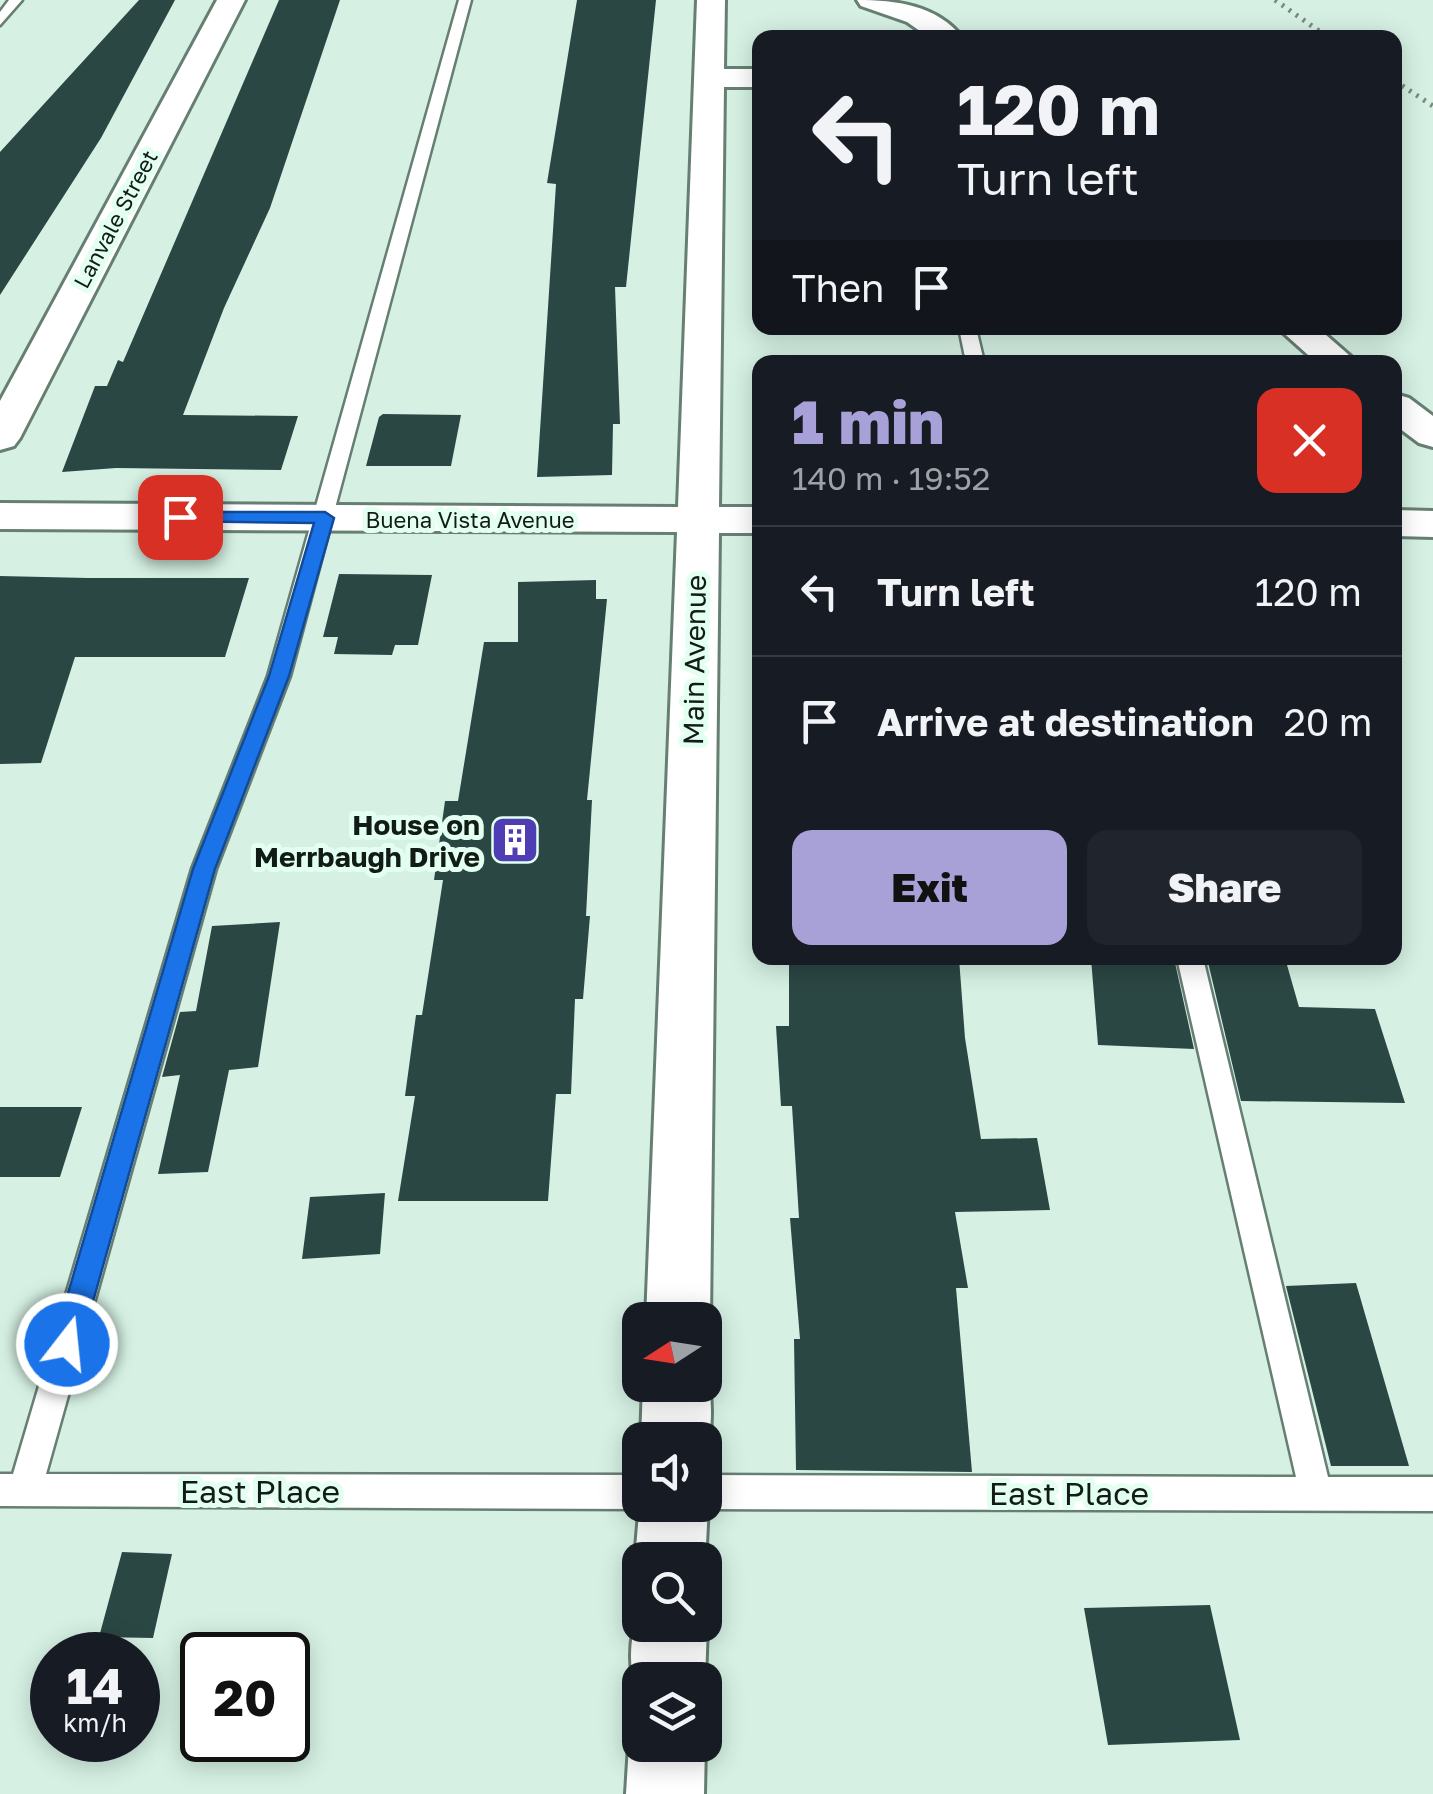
<!DOCTYPE html>
<meta charset="utf-8">
<style>
body{margin:0;font-family:"Golos Text",sans-serif;background:#20242c;color:#f1f3f6;height:100vh;display:flex;flex-direction:column;font-size:38px;white-space:nowrap}
*{box-sizing:border-box;margin:0}
p{font-size:32px;color:#9ea1a6}
.icon{flex:none;width:55px;height:55px;fill:none;stroke:currentColor;stroke-width:2;stroke-linecap:round;stroke-linejoin:round}
.map{position:relative;flex:1;overflow:hidden}
.drawer{position:absolute;left:752px;top:355px;width:650px;height:610px;display:flex;flex-direction:column;background:#171b24;border-radius:20px;box-shadow:0 5px 25px #0003}
.drawer>*{flex:none}
.guide{position:absolute;left:752px;top:30px;width:650px;height:305px;border-radius:20px;box-shadow:0 5px 25px #0003;background:#171b24;color:#f1f3f6;overflow:hidden}
.needle{width:65px;rotate:258deg}
.buttons{position:absolute;left:622px;top:1302px;display:grid;gap:20px}
.buttons a{display:grid;place-items:center;width:100px;height:100px;border-radius:20px;background:#171b24;box-shadow:0 5px 25px #0003;font-size:50px}
.speed{position:absolute;left:30px;top:1632px;display:flex;gap:20px;font-size:50px;font-weight:700;text-align:center}
.speed>*{display:grid;place-content:center;width:130px;height:130px;border-radius:50%;background:#171b24;box-shadow:0 5px 25px #0003;line-height:1}
.speed small{font-size:25px;font-weight:400}
.speed .limit{border:5px solid #111;border-radius:15px;background:#fff;color:#111}
.pin{position:absolute;display:grid;place-items:center;width:85px;height:85px;color:#fff;margin:-42px;border-radius:20px;box-shadow:0 5px 15px #0006}
.me{position:absolute;width:110px;margin:-55px;rotate:16deg;stroke-linejoin:round;filter:drop-shadow(0 0 8px #0008)}
.turn{display:flex;align-items:center;gap:35px;height:210px;padding:0 40px;font-size:45px}
.turn .icon{width:130px;height:130px;stroke-width:2.5}
.turn b{display:block;font-size:70px;line-height:85px}
.then{display:flex;align-items:center;height:95px;padding:0 40px;background:#0003;gap:20px;font-size:38px}
.round{display:grid;place-items:center;flex:none;width:105px;height:105px;border-radius:20px;background:#20242c}
.head{display:flex;align-items:center;justify-content:space-between;height:170px;padding:0 40px}
h1{font-size:60px;font-weight:800;line-height:75px;color:#a8a1d8}
.action{display:flex;gap:20px;margin-top:auto;padding:20px 40px}
.action a{flex:1;height:115px;border-radius:20px;background:#a8a1d8;color:#111;font-size:40px;font-weight:800;line-height:115px;text-align:center}
.action a+a{background:#20242c;color:#f1f3f6}
ul{padding:0;list-style:none}
li{display:flex;align-items:center;gap:30px;height:130px;padding:0 40px;border-top:2px solid #363941}
li div{flex:1}
li b{display:block;font-size:38px}
li em{font-style:normal}
.map>svg:first-child{display:block}
.building{fill:#2b4744}
.lines{fill:none;stroke-linecap:round;stroke-linejoin:round}
.service-casing{stroke:#667f72;stroke-width:5}
.minor-casing{stroke:#667f72;stroke-width:6}
.service{fill:#fff;fill-rule:evenodd}
.minor{fill:#fff;fill-rule:evenodd}
.rail{stroke:#788a81;stroke-width:5;stroke-dasharray:2.5 6;stroke-linecap:butt}
.route{fill:#1a73e8;stroke:#114b97;stroke-width:2.5}
.labels{text-anchor:middle;dominant-baseline:central;stroke-width:10;stroke-linejoin:round;paint-order:stroke}
.far-street-label{font-size:22px;fill:#121c17;stroke:#e3fff1}
.street-label{font-size:28px;fill:#121c17;stroke:#e3fff1}
.poi-label{font-size:28px;font-weight:bold;fill:#121c17;stroke:#e3fff1;text-anchor:end}
.near-street-label{font-size:32px;fill:#121c17;stroke:#e3fff1}
</style>
<div class="map">
<svg width="1433" height="1794" viewBox="0 0 1433 1794">
<rect width="100%" height="100%" fill="#d6f1e4"/>
<!-- building -->
<path class="building" d="M139,0H175L101,138L0,295V152Z
M279,0H340L270,208L224,308L183,415L298,416L281,470L116,468L62,472L95,386H107L118,360L123,362Z
M577,0H656L626,287H615L620,424H613L612,475L537,477L556,184L547,183Z
M383,414L461,415L451,466H366L379,417Z
M339,574L432,575L418,645H395L392,655L334,654L338,637H323Z
M0,576L88,578H249L225,657H75L41,763L0,764Z
M596,580V599H607L587,800H592L586,916H590L583,999H575L571,1094H556L548,1201H398L415,1096H405L416,1015H422L443,880H434L445,801H458L484,642H518V582Z
M280,922L258,1067L229,1070L208,1172L158,1174L180,1075L162,1077L180,1012L196,1011L212,926Z
M789,958H959L965,1038L981,1139L1037,1138L1050,1210L955,1212L968,1288H956L972,1472L796,1470L794,1339H800L790,1218H799L792,1106H781L776,1026H789Z
M1091,958H1174L1194,1049L1098,1045Z
M1207,958H1285L1299,1007L1375,1009L1405,1103L1241,1101Z
M0,1107H82L60,1177H0Z
M385,1193L380,1254L302,1259L310,1197Z
M1356,1283L1409,1466H1331L1286,1286Z
M122,1552L172,1554L153,1638L99,1637Z
M1210,1605L1240,1740L1108,1745L1084,1608Z"/>
<g class="lines">
<!-- service casing -->
<g class="service-casing">
<path id="service" d="M9,0H22L0,25V12Z
M459,0H471L290,676L216,869L46,1474L640,1475V1505H648L640,1509L0,1506V1474H13L192,869L268,676Z
M959,328H976L984,362H966Z
M1177,958H1203L1328,1477H1433V1511L705,1509L697,1505H705V1475L1296,1477Z"/>
</g>
<!-- minor casing -->
<g class="minor-casing">
<path id="minor" d="M217,0H245L20,438L14,446L0,450V401Z
M697,0H725L724,69H760V87H724L719,507H760V533H719L710,1320L705,1332V1320H646L677,532L0,529V503L678,507Z
M857,0C896,0 937,5 963,38H930L907,22L861,6Z
M1278,328H1318L1357,362H1316Z
M1395,394L1409,398L1433,416V447L1419,443L1395,425Z
M1395,510L1433,511V537L1395,536Z
M705,1375C713,1394 713,1431 705,1449V1440H641L643,1385H705Z
M705,1498L708,1505L705,1564V1560H640V1571L635,1560L640,1501V1505H705Z
M640,1609V1625H705V1621L707,1625L705,1681L640,1680V1702C628,1673 628,1639 640,1609Z
M640,1718V1745L705,1744L704,1794H626L629,1745Z"/>
</g>
<!-- service -->
<use href="#service" class="service"/>
<!-- minor -->
<use href="#minor" class="minor"/>
<!-- rail -->
<path class="rail" d="M1275,0L1329,38
M1395,81L1433,106"/>
</g>
<!-- route -->
<path class="route" d="M180,512H325L334,518L289,676L215,869L81,1344L77,1354L67,1358L57,1354L53,1344L193,869L269,676L314,523L174,521L171,517Z"/>
<!-- icons -->
<defs>
<g id="building-square" transform="scale(2.5)"><rect x="-9" y="-9" width="18" height="18" rx="4" fill="#4f3db4" stroke="#e3fff1"/><path d="M-4-6H4V6H1V3H-1V6H-4ZM-2.5-4.3h1.7v1.8h-1.7ZM.8-4.3h1.7v1.8H.8ZM-2.5-1h1.7V.8h-1.7ZM.8-1h1.7V.8H.8Z" fill="#fff"/></g>
</defs>
<g fill-rule="evenodd">
<use href="#building-square" x="515" y="840"/>
</g>
<g class="labels">
<!-- far-street labels -->
<g class="far-street-label">
<text transform="translate(115 219) rotate(-62)">Lanvale Street</text>
<text x="470" y="519">Buena Vista Avenue</text>
</g>
<!-- street labels -->
<g class="street-label">
<text transform="translate(694 660) rotate(-89)">Main Avenue</text>
</g>
<!-- poi labels -->
<g class="poi-label">
<text x="480" y="824">House on<tspan x="480" dy="32">Merrbaugh Drive</tspan></text>
</g>
<!-- near-street labels -->
<g class="near-street-label">
<text x="260" y="1491">East Place</text>
<text x="1069" y="1493">East Place</text>
</g>
</g>
</svg>
<div class="buttons">
<a><svg class="needle" viewBox="-14 -14 28 28"><path d="M0-13l5 13h-10z" fill="#e53935"/><path d="M0 13l5-13h-10z" fill="#9ea1a6"/></svg></a>
<a><svg class="icon" aria-label="sound" viewBox="0 0 24 24"><path d="M4 9h4l5-4v14l-5-4H4zM17 9q2 3 0 6"/></svg></a>
<a><svg class="icon" aria-label="search" viewBox="0 0 24 24"><circle cx="10" cy="10" r="6"/><path d="M15 15l6 6"/></svg></a>
<a><svg class="icon" aria-label="layers" viewBox="0 0 24 24"><path d="M12 4l9 5-9 5-9-5zM3 14l9 5 9-5"/></svg></a>
</div>
<div class="speed"><div>14<small>km/h</small></div><div class="limit">20</div></div>
<div class="pin" style="left:180px;top:517px;background:#d93025"><svg class="icon" aria-label="arrive" viewBox="0 0 24 24"><path d="M6 21V4h12l-3 4 3 4H6"/></svg></div>
<svg class="me" style="left:67px;top:1344px" viewBox="-20 -20 40 40"><circle r="17" fill="#1a73e8" stroke="#fff" stroke-width="3"/><path d="M0-11L8 9 0 5-8 9z" fill="#fff"/></svg>
<div class="guide">
<div class="turn"><svg class="icon" aria-label="left" viewBox="0 0 24 24"><path d="M17 20v-9H6M10 6l-5 5 5 5"/></svg><div><b>120 m</b>Turn left</div></div>
<div class="then">Then<svg class="icon" aria-label="arrive" viewBox="0 0 24 24"><path d="M6 21V4h12l-3 4 3 4H6"/></svg></div>
</div>
<section class="drawer">
<div class="head"><div><h1>1 min</h1><p>140 m · 19:52</p></div><a class="round" style="background:#d93025;color:#fff"><svg class="icon" aria-label="close" viewBox="0 0 24 24"><path d="M6 6l12 12M18 6L6 18"/></svg></a></div>
<ul>
<li><svg class="icon" aria-label="left" viewBox="0 0 24 24"><path d="M17 20v-9H6M10 6l-5 5 5 5"/></svg><div><b>Turn left</b></div><em>120 m</em></li>
<li><svg class="icon" aria-label="arrive" viewBox="0 0 24 24"><path d="M6 21V4h12l-3 4 3 4H6"/></svg><div><b>Arrive at destination</b></div><em>20 m</em></li>
</ul>
<div class="action"><a>Exit</a><a>Share</a></div>
</section>
</div>
